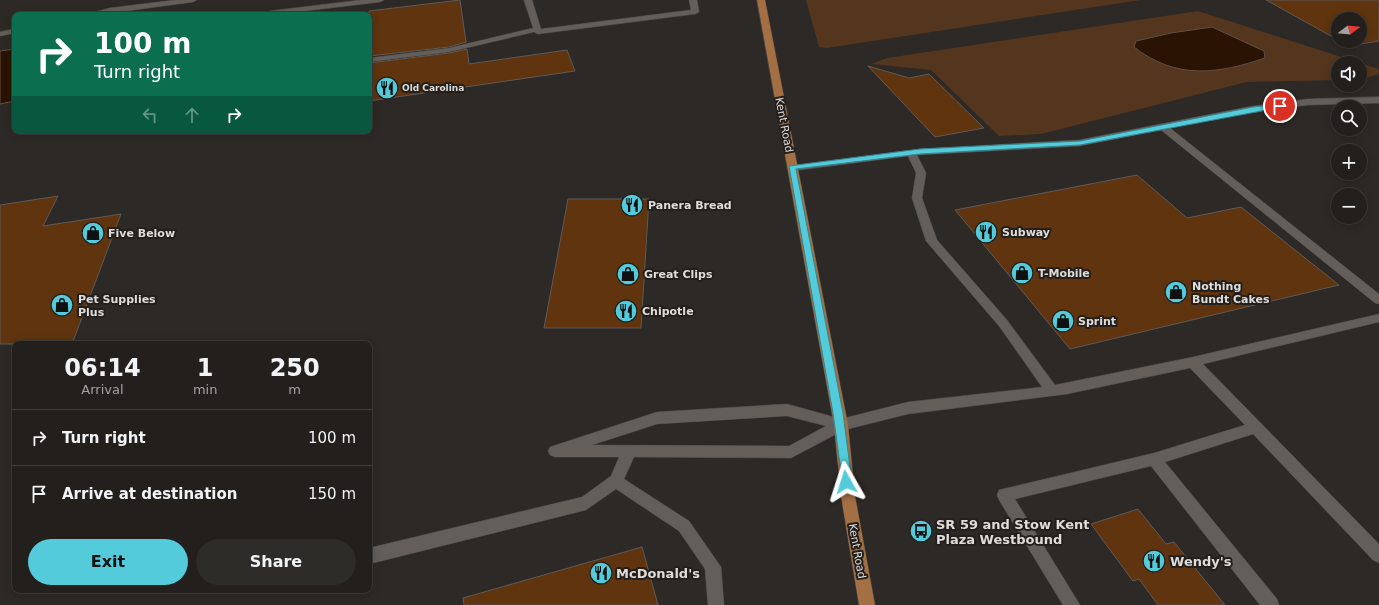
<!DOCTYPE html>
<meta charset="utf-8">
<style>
body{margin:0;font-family:"DejaVu Sans",sans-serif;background:#2e2c29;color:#f1f3f6;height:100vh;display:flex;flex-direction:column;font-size:15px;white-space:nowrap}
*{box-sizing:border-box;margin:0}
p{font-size:13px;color:#a2a2a3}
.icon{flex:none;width:22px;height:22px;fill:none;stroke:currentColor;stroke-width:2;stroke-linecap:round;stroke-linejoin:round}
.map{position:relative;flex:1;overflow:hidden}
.drawer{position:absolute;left:12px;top:341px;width:360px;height:252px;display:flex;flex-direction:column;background:#221f1c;border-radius:8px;box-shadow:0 2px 10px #0003,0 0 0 1px #3f3d3b}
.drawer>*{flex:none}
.banner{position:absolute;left:12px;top:12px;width:360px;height:122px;border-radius:8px;box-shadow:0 2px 10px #0003,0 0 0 1px #3f3d3b;background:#0b6e4f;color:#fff;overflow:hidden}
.needle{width:26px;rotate:74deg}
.tools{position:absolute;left:1331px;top:12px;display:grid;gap:8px}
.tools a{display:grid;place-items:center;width:36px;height:36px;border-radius:50%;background:#221f1c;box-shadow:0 2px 10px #0003,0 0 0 1px #3f3d3b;font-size:20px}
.pin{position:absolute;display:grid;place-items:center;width:34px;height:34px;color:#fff;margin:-17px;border:2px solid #fff;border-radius:50%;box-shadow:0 1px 4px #0007}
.me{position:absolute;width:44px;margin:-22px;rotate:354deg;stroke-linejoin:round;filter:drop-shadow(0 0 3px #0008)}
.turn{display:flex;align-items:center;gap:14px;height:84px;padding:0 16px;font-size:18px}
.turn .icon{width:52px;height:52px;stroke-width:2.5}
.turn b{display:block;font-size:28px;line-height:34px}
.lanes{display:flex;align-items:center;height:38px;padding:0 16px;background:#0003;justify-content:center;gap:20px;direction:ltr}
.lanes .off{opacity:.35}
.eta{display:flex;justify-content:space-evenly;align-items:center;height:68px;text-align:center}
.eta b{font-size:24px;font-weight:600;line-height:28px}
.button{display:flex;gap:8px;margin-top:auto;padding:8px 16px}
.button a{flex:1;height:46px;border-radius:24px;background:#53cbda;color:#111;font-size:16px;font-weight:600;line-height:46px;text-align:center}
.button a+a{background:#2e2c29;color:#f1f3f6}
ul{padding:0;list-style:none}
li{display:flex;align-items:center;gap:12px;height:56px;padding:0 16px;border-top:1px solid #3f3d3b}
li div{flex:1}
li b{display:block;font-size:15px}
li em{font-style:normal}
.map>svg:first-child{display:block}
.green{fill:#54351e}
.water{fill:#2a1302;stroke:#604f43}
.building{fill:#5f340e;stroke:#5f5a56}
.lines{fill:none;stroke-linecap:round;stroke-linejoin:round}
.service-casing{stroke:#4a4644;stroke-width:1}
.primary-casing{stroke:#4a4644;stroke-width:1}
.service{fill:#635e5a;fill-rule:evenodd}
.primary{fill:#a36f43;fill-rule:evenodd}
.route{fill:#53cbda;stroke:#36848e}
.labels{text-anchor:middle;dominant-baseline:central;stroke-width:4;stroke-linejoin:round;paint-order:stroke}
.far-poi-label{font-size:9px;font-weight:bold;fill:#dfdcda;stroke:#231f1c;text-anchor:start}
.street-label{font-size:11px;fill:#dfdcda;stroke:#231f1c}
.poi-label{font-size:11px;font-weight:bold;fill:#dfdcda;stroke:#231f1c;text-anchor:start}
.near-poi-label{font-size:13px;font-weight:bold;fill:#dfdcda;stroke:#231f1c;text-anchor:start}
</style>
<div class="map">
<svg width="1379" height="605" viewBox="0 0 1379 605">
<rect width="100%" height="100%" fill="#2d2926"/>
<!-- green -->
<path class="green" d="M806,0H1141L827,48L819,47Z
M1198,11L1360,63H1338V80L1247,82L1041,134L999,136L931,70L871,64L887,58Z
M1360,63L1379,69V74L1360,80Z"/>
<!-- water -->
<path class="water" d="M1212,27L1264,51L1265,58C1218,74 1176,80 1134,47L1136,41L1171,33Z
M15,49V101L0,104V51Z"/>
<!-- building -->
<path class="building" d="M460,0L466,42L449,47L369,56V11Z
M1266,0H1379V41L1349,46L1340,41H1360V19H1338V40Z
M467,49L469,64L567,50L575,71L369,101V63L449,53Z
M868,66L909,78L929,74L984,128L935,137Z
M1137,175L1187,218L1241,207L1339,285L1070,349L955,210Z
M58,196L43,226L121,214L72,344H0V205Z
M568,199H649L641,328H544Z
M1138,509L1166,544L1174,542L1225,605H1158L1139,579L1133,581L1091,524Z
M642,547L658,605H464L463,598Z"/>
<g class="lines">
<!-- service casing -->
<g class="service-casing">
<path id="service" d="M175,0H197L193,2L97,15H83L110,8Z
M361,0H384L380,2L272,15L266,13L270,11Z
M524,0H532L541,29L691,10L689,0H697L699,12L695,14L538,34L534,32L449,52L369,62V58L449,48L533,28Z
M15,29V33L0,36V32Z
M1379,97V103L1308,105L1253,112L1170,128L1379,294V304L1375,303L1161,130L1079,146L917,155L926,173L922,198L937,240L1007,320L1055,385L1193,357L1379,314V322L1203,364L1379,544V563L1373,560L1253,434L1165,462L1277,599L1279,605H1260L1151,466L1015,499L1080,605H1063L999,500L997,495L999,490L1154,453L1245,425L1190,368L1067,394L908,414L844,430L791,458L634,457L624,479L689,521L721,567L724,605H708L705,569L679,531L616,489L586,510L369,564V548L582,497L611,476L619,457H555L550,455L548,451L550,447L657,412L787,404L841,419L908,402L1042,387L999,326L926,241L912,198L916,173L908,156L792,171L787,168L788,166L920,149L1079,140L1253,106L1308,99ZM787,416L826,426L789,446L592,445L657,424Z"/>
</g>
<!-- primary casing -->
<g class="primary-casing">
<path id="primary" d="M757,0H765L848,425L855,496L875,605H859L841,496L834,425Z"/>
</g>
<!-- service -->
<use href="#service" class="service"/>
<!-- primary -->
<use href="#primary" class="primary"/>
</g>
<!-- route -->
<path class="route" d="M1280,104L1284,106L1283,107L1080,145L920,154L796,169L843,413L852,482L850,486L846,487L843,486L833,413L789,166L920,149L1080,141L1253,107Z"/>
<!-- icons -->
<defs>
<g id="restaurant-disc" transform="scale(1.15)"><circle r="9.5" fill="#53cbda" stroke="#231f1c"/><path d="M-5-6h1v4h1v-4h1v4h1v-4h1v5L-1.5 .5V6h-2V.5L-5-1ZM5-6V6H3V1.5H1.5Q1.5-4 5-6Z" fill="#111"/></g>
<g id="shop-disc" transform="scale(1.15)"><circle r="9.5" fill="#53cbda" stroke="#231f1c"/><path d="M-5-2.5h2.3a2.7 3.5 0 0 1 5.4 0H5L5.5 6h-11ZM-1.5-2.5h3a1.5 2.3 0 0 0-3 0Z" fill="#111"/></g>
<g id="bus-disc" transform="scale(1.15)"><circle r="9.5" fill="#53cbda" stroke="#231f1c"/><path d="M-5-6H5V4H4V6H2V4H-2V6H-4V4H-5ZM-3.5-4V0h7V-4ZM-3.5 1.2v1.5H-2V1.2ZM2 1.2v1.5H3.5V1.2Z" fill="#111"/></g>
</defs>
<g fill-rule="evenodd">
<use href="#restaurant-disc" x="387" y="88"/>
<use href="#restaurant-disc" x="632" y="205"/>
<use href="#restaurant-disc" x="986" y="232"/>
<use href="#shop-disc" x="93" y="233"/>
<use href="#shop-disc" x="1022" y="273"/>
<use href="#shop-disc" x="628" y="274"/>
<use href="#shop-disc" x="1176" y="292"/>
<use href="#shop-disc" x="62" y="305"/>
<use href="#restaurant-disc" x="626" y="311"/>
<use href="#shop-disc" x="1063" y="321"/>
<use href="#bus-disc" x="921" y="531"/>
<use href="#restaurant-disc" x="1154" y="561"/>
<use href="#restaurant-disc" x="601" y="573"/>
</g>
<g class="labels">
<!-- far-poi labels -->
<g class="far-poi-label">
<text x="402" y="88">Old Carolina</text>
</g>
<!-- street labels -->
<g class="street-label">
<text transform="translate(784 125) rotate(79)">Kent Road</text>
<text transform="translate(857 551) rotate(80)">Kent Road</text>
</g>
<!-- poi labels -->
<g class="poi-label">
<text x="648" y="205">Panera Bread</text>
<text x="1002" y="232">Subway</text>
<text x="108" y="233">Five Below</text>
<text x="1038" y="273">T-Mobile</text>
<text x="644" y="274">Great Clips</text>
<text x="1192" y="286">Nothing<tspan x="1192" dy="13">Bundt Cakes</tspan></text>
<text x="78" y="299">Pet Supplies<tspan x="78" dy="13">Plus</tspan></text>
<text x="642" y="311">Chipotle</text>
<text x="1078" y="321">Sprint</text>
</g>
<!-- near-poi labels -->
<g class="near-poi-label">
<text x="936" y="524">SR 59 and Stow Kent<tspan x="936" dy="15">Plaza Westbound</tspan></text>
<text x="1170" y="561">Wendy's</text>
<text x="616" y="573">McDonald's</text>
</g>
</g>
</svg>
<div class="tools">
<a><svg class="needle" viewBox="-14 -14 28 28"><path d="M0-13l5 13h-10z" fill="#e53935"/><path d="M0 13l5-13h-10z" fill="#a2a2a3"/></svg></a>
<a><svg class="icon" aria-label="sound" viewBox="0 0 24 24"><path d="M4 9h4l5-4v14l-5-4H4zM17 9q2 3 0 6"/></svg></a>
<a><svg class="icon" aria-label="search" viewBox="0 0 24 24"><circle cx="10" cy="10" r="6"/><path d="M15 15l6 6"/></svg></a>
<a>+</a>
<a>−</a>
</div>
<div class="pin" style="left:1280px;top:106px;background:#d93025"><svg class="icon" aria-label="arrive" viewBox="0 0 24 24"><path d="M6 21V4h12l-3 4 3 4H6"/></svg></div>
<svg class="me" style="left:846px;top:482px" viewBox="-20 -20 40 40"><path d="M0-17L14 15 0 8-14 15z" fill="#53cbda" stroke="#fff" stroke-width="4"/></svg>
<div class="banner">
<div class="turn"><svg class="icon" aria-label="right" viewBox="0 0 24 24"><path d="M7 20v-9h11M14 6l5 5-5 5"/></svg><div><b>100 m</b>Turn right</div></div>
<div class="lanes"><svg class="icon off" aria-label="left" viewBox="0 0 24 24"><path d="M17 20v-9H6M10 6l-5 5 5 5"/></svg><svg class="icon off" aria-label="ahead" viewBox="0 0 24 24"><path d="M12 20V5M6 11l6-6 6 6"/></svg><svg class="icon" aria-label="right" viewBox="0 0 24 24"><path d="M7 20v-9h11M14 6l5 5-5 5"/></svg></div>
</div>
<section class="drawer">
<div class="eta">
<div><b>06:14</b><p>Arrival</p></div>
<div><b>1</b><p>min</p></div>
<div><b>250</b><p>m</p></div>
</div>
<ul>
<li><svg class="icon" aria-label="right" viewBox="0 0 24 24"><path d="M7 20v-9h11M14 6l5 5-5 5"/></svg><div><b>Turn right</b></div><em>100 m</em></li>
<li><svg class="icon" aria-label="arrive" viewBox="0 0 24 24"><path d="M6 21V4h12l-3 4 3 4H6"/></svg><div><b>Arrive at destination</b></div><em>150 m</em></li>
</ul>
<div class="button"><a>Exit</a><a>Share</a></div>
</section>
</div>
